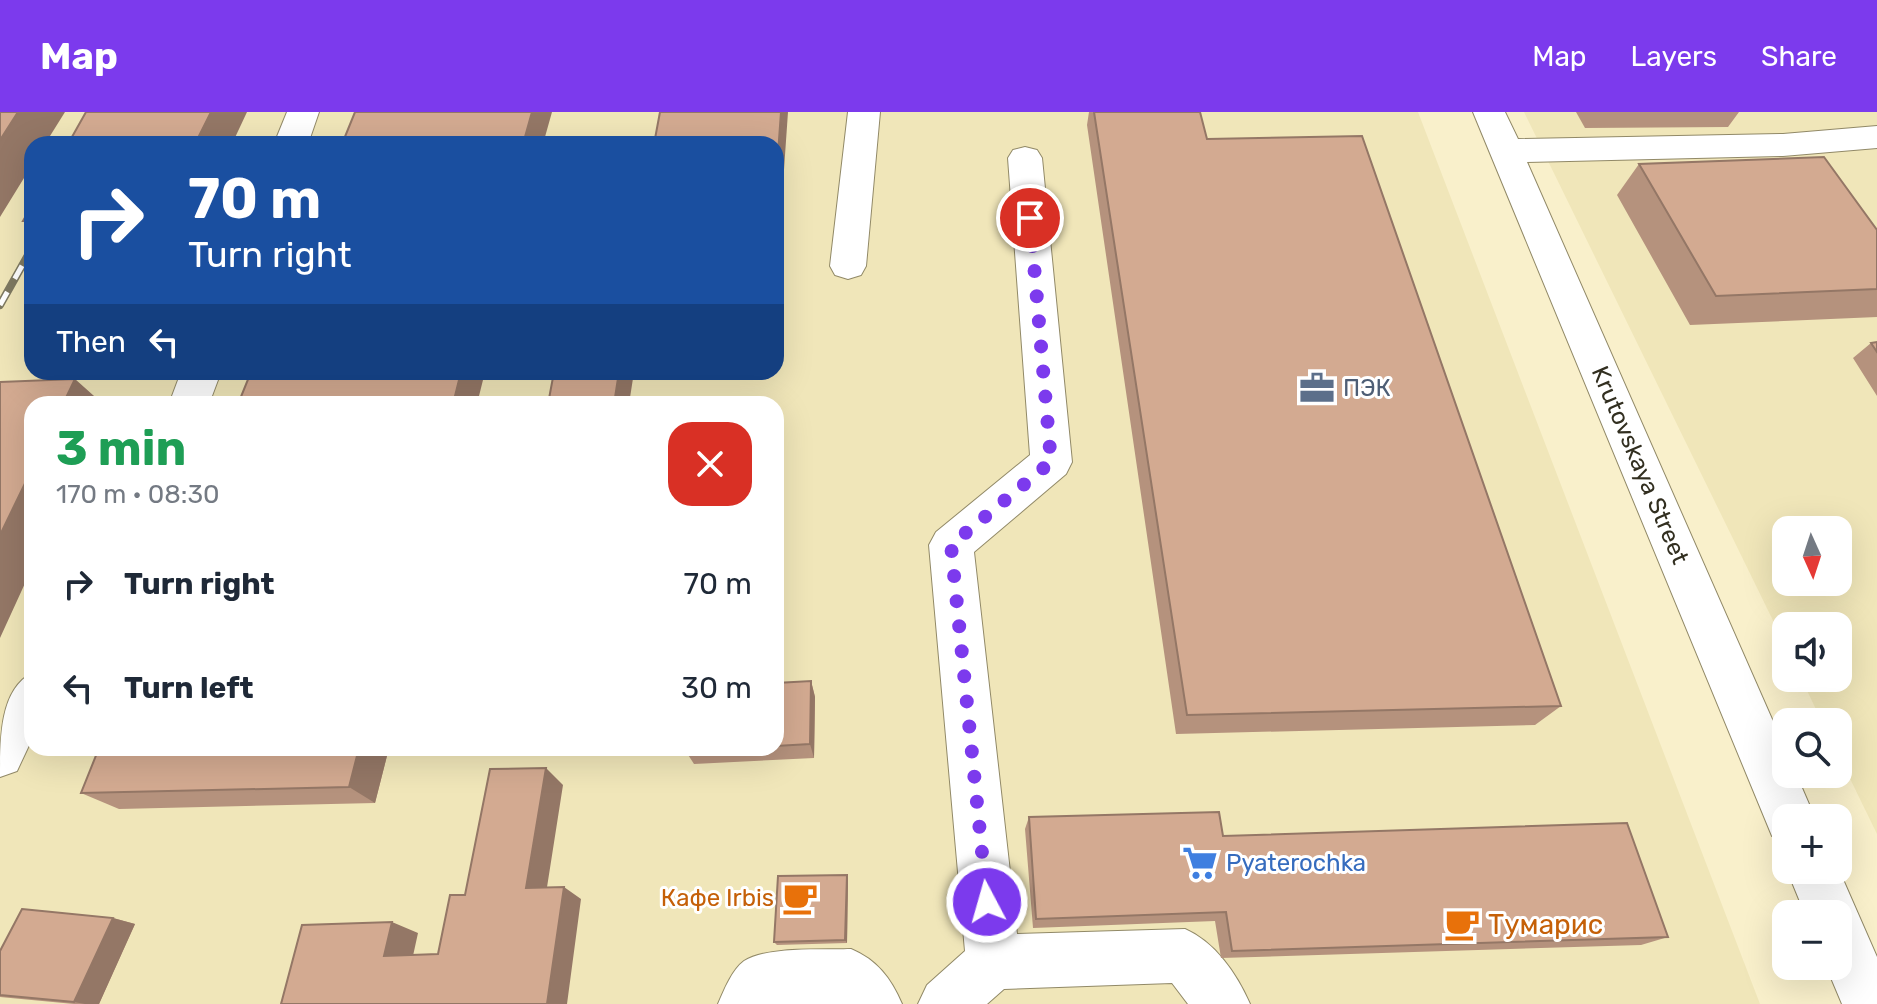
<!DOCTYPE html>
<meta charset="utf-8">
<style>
body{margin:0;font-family:Rubik,sans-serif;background:#f6f6f7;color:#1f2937;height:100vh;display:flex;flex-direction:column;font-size:30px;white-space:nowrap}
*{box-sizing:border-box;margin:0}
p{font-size:26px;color:#747a83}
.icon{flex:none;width:44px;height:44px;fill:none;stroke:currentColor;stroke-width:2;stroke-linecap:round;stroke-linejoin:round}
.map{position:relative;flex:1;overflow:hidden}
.side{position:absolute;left:24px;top:284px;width:760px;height:360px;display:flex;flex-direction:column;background:#fff;border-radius:24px;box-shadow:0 8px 32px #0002}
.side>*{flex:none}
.guide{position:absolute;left:24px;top:24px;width:760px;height:244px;border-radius:24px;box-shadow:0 8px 32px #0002;background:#1a4fa0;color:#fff;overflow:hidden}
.needle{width:52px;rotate:177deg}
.buttons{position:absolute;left:1772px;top:404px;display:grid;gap:16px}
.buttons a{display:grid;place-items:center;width:80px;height:80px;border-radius:16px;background:#fff;box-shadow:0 8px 32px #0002;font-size:40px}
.pin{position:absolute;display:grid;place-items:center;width:68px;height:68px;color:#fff;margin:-34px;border:4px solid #fff;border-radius:50%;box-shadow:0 2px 8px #0007}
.me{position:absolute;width:88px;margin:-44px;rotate:354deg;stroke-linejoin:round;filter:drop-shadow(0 0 6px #0008)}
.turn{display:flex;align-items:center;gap:28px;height:168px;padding:0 32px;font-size:36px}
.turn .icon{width:104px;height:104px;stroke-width:2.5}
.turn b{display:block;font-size:56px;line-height:68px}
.then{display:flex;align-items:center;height:76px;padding:0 32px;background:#0003;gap:16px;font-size:30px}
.round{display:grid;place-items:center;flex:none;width:84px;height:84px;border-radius:24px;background:#f6f6f7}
.head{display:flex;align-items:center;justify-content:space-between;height:136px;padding:0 32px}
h1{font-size:48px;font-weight:700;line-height:60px;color:#1e9e55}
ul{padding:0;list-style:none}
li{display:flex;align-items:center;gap:24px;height:104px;padding:0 32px}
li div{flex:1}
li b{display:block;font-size:30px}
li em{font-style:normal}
header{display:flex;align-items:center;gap:48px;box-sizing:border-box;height:112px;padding:0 40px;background:#7c3aed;color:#fff}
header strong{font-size:38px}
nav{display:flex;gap:44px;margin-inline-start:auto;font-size:28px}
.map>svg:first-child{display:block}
.built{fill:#f0e6b9;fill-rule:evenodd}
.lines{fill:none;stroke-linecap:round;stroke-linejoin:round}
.minor-casing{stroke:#918967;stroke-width:2}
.minor{fill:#fff;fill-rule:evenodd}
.rail-casing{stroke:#7e7961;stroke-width:8}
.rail{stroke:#fff;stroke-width:5;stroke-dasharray:15;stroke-linecap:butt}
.wall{fill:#b5927d}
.shaded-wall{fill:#947766}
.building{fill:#d3aa91;stroke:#947766;stroke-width:2}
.route{stroke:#7c3aed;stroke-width:14;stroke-dasharray:0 25.2}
.labels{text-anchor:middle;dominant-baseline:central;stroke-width:6;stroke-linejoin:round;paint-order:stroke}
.service-label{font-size:24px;fill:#4e5e75;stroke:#fff;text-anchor:start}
.street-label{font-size:24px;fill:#322f20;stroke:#fff}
.shop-label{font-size:24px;fill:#366cbe;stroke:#fff;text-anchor:start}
.food-label{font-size:24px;fill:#c56008;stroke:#fff;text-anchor:end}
.near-food-label{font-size:28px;fill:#c56008;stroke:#fff;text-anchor:start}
</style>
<header>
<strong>Map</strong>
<nav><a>Map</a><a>Layers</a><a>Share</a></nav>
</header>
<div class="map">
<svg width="1877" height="892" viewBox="0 0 1877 892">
<rect width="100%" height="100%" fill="#f9f0cb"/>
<!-- built -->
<path class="built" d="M0,0H1418L1760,892H0ZM32,32H776V260H32ZM32,292H776V636H32Z
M1524,0H1877V722L1838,642V610H1822L1801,566H1838V514H1786V535ZM1786,418H1838V470H1786Z"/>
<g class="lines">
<!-- minor casing -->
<g class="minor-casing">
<path id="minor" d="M287,0H319L308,32H274Z
M848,0H880L866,154L861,163L848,167L835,163L830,154Z
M1473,0H1505L1518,27L1783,22L1877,14V36L1783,44L1527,50L1786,639V662H1796L1815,706H1786V729L1772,724Z
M1025,35L1037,38L1042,46L1072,350L1066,362L974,440L1017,822L1185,817C1215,830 1237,862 1250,892H1188L1172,871L1004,877L987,892H918L927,873L965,839L929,433L936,420L1030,343L1008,46L1013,38Z
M181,260H221L209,292H169Z
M32,561V627L17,659L0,665C0,625 0,578 32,561Z
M1838,756L1877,845V892H1842L1826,854H1838V802H1805L1787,758Z
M851,837C877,848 891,866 902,892H718C724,878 732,858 744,849C767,834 824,838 851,837Z"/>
</g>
<!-- minor -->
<use href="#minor" class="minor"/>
<!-- rail casing -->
<g class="rail-casing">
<path id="rail" d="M0,193L32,136"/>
</g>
<!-- rail -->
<use href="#rail" class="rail"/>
</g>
<!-- wall -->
<path class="wall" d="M1089,0H1200L1207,27L1561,594L1535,613L1176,622L1087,13Z
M1576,0H1739L1728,15L1585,16Z
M1639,52L1877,118V205L1690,213L1617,83Z
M32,93V118L23,109Z
M1877,230V284L1853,246L1871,231Z
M811,569L815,585L814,646L694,652L685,638V636H776V571Z
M389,636L375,691L119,697L81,681Z
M1029,705L1223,724L1668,825L1641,833L1221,846L1215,809L1033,816L1025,717Z
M847,763L848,766L847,831L777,833L774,830Z
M113,806L135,812L99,892H74L0,885V839Z"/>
<!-- shaded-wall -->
<path class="shaded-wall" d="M18,0H65L45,32H32V53L0,105V28Z
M211,0H247L232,32H195Z
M532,0H552L543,32H523Z
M781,0H788L776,173V70Z
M461,260H485L477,292H453Z
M619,260H634L629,292H614Z
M75,267L103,292H63Z
M32,357V456L0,526V423Z
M811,569L815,585L814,646L810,632Z
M359,636H389L375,691L349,675Z
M546,656L563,673L545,788L526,776Z
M847,763L848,766L847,831L845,828Z
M564,775L581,787L567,892H547Z
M113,806L135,812L99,892H85L74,890Z
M392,810L418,821L411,853L384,844Z"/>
<!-- building -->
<path class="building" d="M0,0H18L0,28Z
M86,0H211L195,32H68Z
M355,0H532L523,32H342Z
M660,0H781L776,70V32H654Z
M1094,0H1200L1207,27L1362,24L1561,594L1187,603Z
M1824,45L1877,118V177L1716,184L1639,52Z
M32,93V109H23Z
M1877,230V240L1871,231Z
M251,260H461L453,292H238Z
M554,260H619L614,292H548Z
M75,267L63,292H32V357L0,423V270Z
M811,569L810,632L776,634V571Z
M99,636H359L349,675L81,681Z
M685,636H728L685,638Z
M546,656L526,776L564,775L547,892H281L302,813L392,810L384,844L438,842L450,783H465L490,657Z
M1219,700L1223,724L1627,711L1668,825L1232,839L1226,800L1036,807L1029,705Z
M847,763L845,828L774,830L778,764Z
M22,797L113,806L74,890L0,883V839Z"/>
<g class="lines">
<!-- route -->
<path class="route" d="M987,790L951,433L1051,350L1030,106"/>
</g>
<!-- icons -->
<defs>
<g id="office-bare" transform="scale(2.76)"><path d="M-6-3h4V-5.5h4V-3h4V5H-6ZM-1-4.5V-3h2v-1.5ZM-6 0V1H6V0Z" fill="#5c6f8a" stroke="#fff" stroke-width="2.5" paint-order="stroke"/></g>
<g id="supermarket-bare" transform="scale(2.76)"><path d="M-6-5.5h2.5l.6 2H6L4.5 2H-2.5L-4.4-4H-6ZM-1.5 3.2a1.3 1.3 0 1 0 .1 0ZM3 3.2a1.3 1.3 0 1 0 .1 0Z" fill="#3f7fe0" stroke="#fff" stroke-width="2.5" paint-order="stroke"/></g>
<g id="cafe-bare" transform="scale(2.76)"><path d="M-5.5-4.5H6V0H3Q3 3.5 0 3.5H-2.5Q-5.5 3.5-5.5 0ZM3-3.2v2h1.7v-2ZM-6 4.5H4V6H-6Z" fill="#e8710a" stroke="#fff" stroke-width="2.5" paint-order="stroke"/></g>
</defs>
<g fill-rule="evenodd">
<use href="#office-bare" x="1317" y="276"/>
<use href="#supermarket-bare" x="1200" y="751"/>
<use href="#cafe-bare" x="800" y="786"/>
<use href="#cafe-bare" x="1462" y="812"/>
</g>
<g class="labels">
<!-- service labels -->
<g class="service-label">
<text x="1343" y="276">ПЭК</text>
</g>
<!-- street labels -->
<g class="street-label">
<text transform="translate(1640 353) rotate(67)">Krutovskaya Street</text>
</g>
<!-- shop labels -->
<g class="shop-label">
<text x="1226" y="751">Pyaterochka</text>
</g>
<!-- food labels -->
<g class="food-label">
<text x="774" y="786">Кафе Irbis</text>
</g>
<!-- near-food labels -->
<g class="near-food-label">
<text x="1488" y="812">Тумарис</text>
</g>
</g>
</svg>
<div class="buttons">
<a><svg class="needle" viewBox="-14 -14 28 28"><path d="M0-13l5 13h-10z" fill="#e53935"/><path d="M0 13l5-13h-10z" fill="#747a83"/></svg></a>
<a><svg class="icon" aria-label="sound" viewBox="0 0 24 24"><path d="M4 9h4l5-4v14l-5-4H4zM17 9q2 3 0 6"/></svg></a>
<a><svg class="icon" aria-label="search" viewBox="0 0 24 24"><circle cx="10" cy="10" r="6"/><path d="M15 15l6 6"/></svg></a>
<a>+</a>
<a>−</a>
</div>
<div class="pin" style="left:1030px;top:106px;background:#d93025"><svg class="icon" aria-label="arrive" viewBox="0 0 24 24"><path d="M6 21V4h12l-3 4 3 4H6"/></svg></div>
<svg class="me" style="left:987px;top:790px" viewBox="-20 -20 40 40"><circle r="17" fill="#7c3aed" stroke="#fff" stroke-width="3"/><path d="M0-11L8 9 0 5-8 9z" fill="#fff"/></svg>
<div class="guide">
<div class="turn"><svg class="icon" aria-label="right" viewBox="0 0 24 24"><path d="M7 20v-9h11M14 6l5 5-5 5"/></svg><div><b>70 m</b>Turn right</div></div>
<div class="then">Then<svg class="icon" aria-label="left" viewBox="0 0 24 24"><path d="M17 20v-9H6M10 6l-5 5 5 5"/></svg></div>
</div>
<section class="side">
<div class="head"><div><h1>3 min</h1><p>170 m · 08:30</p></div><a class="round" style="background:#d93025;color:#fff"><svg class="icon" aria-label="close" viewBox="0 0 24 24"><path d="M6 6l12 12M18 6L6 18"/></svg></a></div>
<ul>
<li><svg class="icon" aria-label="right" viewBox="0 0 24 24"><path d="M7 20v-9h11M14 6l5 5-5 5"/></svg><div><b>Turn right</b></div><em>70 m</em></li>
<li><svg class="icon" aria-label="left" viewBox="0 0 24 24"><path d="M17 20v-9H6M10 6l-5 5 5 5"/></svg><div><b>Turn left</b></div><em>30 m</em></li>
</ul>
</section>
</div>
